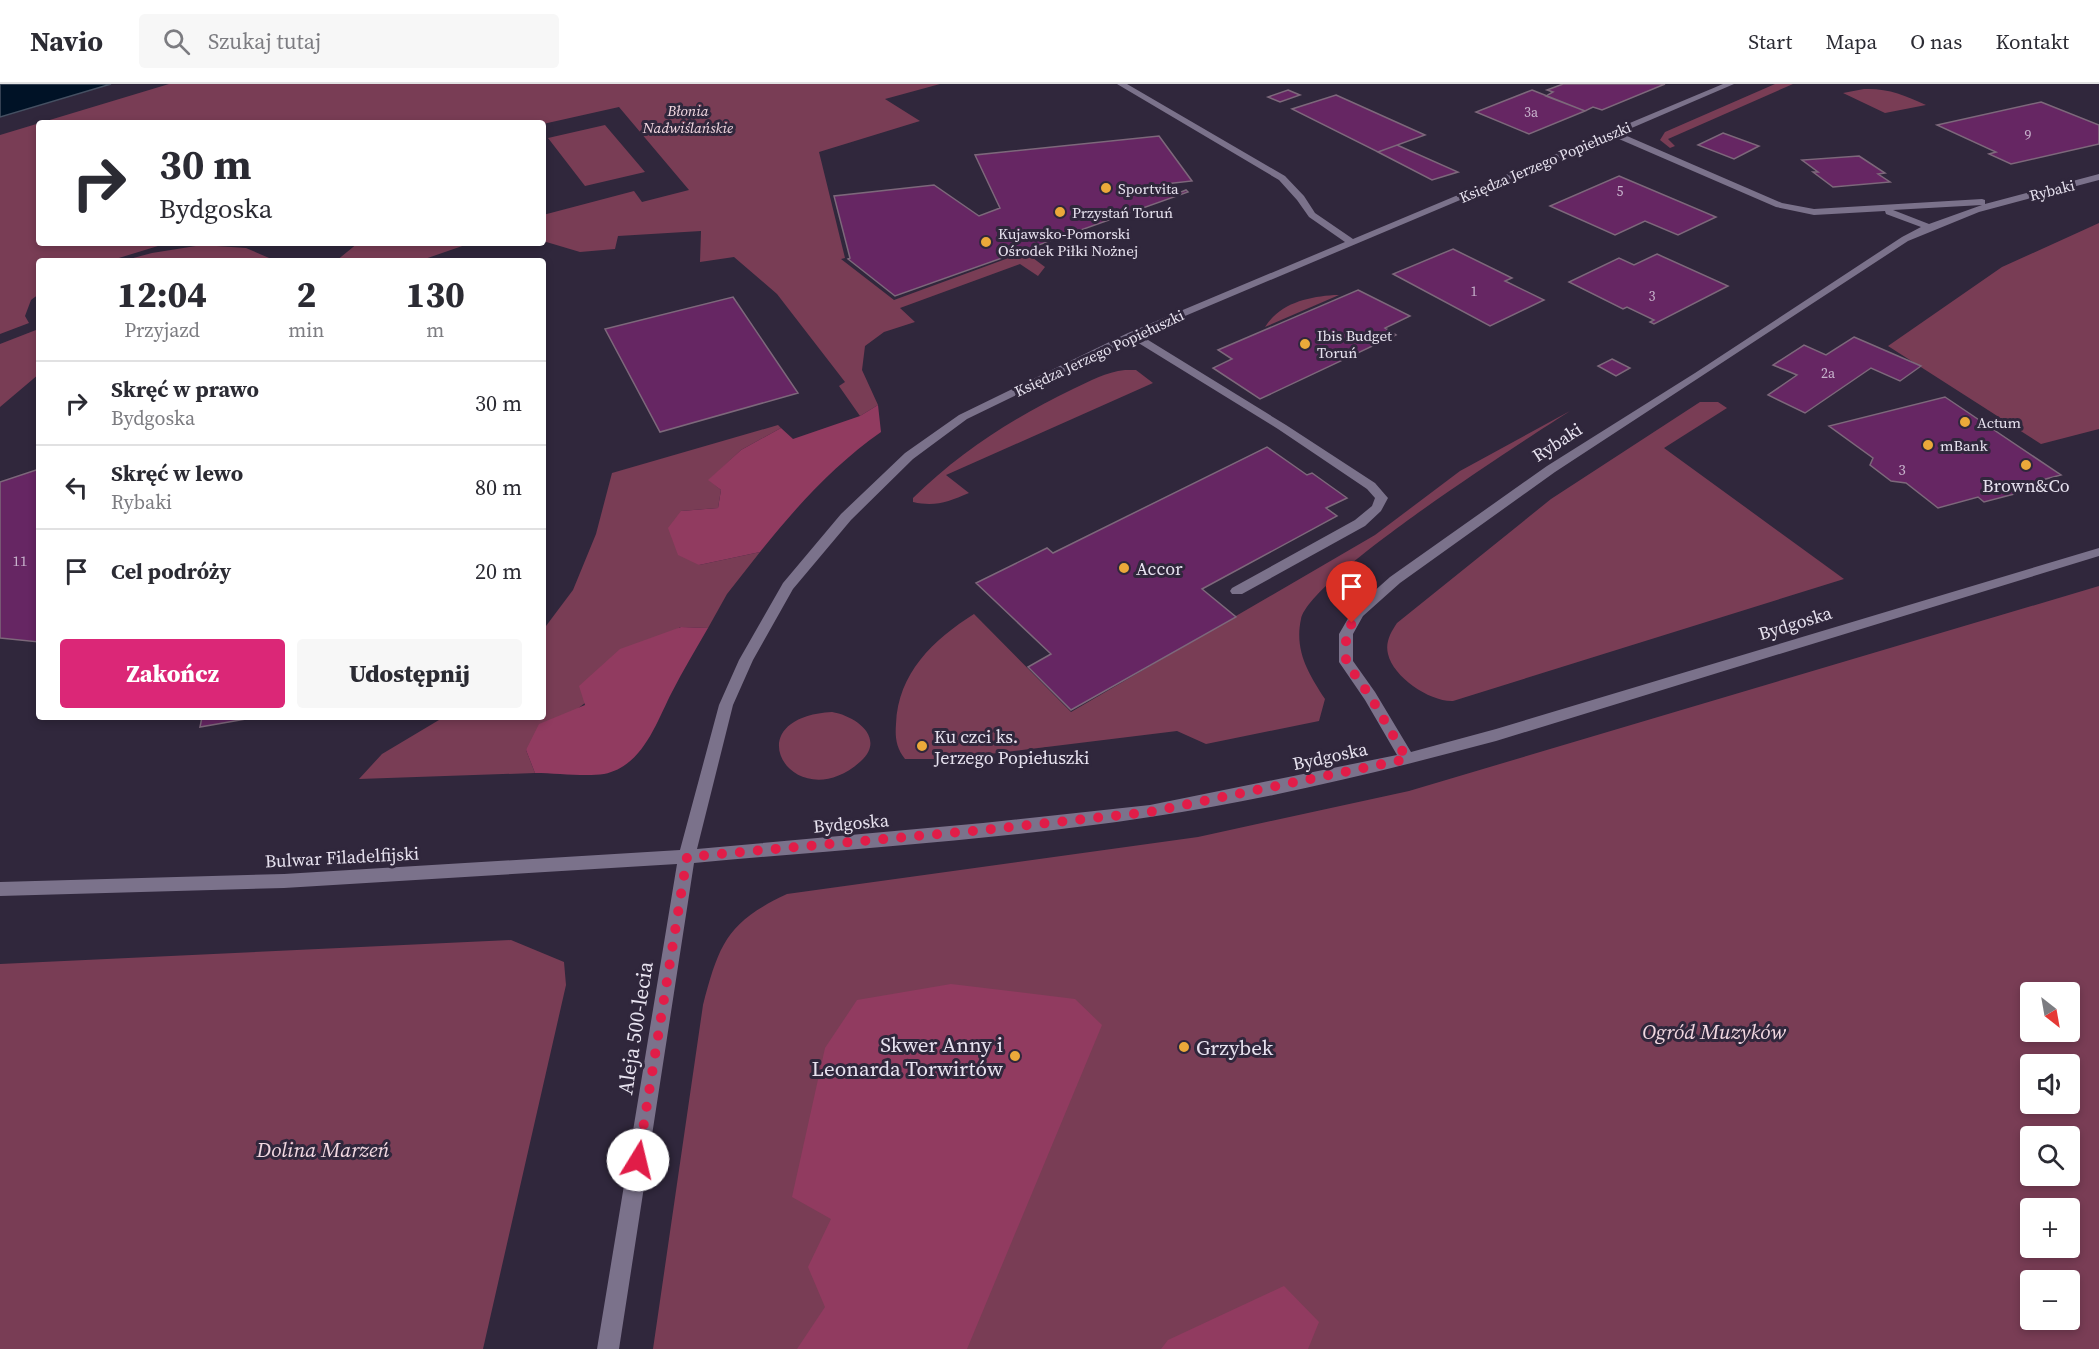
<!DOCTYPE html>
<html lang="pl">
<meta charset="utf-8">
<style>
body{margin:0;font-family:"Source Serif 4",serif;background:#f7f7f7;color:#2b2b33;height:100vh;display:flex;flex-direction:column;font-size:22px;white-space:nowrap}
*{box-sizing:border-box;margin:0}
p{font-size:20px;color:#7c7c81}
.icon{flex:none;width:33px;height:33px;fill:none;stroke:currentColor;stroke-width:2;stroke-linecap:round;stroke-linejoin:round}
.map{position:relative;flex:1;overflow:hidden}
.details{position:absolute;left:36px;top:174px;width:510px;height:462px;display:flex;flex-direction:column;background:#fff;border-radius:6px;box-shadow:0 3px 9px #0003}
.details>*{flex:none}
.banner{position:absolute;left:36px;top:36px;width:510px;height:126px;border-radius:6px;box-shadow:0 3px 9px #0003;background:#fff;color:#2b2b33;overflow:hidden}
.needle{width:39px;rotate:149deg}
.controls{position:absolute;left:2020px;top:898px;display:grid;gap:12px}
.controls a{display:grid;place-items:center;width:60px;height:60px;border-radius:6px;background:#fff;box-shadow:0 3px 9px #0003;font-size:30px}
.pin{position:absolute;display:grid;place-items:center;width:51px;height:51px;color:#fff;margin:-62px -26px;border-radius:50% 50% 50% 0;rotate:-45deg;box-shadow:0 0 6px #0007}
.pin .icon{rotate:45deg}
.me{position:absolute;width:66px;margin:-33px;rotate:9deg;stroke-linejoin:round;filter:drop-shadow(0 0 4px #0008)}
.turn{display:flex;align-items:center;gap:21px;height:126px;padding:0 24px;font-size:27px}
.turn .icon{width:78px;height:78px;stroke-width:2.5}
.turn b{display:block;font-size:42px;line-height:51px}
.eta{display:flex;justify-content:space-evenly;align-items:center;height:102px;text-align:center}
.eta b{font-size:36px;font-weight:800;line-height:42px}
.button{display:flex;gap:12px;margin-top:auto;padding:12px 24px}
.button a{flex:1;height:69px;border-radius:6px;background:#db2777;color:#fff;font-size:24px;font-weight:800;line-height:69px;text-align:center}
.button a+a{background:#f7f7f7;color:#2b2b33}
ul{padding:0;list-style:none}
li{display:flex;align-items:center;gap:18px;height:84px;padding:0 24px;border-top:2px solid #e1e1e2}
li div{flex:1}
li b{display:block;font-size:22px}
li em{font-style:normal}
header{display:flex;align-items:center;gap:36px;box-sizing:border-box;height:84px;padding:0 30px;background:#fff;border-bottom:2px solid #e1e1e2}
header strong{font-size:28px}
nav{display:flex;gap:33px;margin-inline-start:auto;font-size:21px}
.search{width:420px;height:54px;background:#f7f7f7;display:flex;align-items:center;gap:15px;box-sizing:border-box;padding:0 21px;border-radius:6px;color:#7c7c81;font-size:22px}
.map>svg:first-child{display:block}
.green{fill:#793d55;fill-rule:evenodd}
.forest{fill:#913b60}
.water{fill:#001226;stroke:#455062;stroke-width:1.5}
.building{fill:#662663;stroke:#7d687b;stroke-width:1.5}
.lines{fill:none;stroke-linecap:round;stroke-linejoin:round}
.street{fill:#7b728b;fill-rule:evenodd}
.route{stroke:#e11d48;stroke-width:10;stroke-dasharray:0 18}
.poi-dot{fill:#eba93a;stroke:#30273c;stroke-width:2}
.labels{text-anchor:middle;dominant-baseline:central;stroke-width:6;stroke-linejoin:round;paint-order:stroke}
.far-number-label{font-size:14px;fill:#c7b3cc}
.far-park-label{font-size:15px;font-style:italic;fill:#f2d8e1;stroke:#30273c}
.far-street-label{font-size:15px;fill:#e7e2ef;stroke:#30273c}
.far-poi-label{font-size:15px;fill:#e7e2ef;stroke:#30273c;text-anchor:start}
.number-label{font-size:15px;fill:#c7b3cc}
.street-label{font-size:18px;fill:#e7e2ef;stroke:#30273c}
.poi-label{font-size:18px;fill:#e7e2ef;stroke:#30273c;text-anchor:start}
.near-street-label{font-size:21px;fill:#e7e2ef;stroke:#30273c}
.near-park-label{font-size:21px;font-style:italic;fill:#f2d8e1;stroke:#30273c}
.near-poi-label{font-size:21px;fill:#e7e2ef;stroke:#30273c;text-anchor:end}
</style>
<header>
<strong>Navio</strong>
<div class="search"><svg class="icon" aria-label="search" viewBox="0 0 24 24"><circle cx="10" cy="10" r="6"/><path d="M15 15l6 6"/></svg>Szukaj tutaj</div>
<nav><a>Start</a><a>Mapa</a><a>O nas</a><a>Kontakt</a></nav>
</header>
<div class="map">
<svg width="2099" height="1265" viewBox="0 0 2099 1265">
<rect width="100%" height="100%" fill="#30273c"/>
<!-- green -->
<path class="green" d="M169,0H940L885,15L920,37L819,68L845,174L841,175L894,216L1025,168L1045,183L1038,192L1020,180L900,224L915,238L884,248L865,262L862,286L878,321L860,332L839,302L845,298L777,210L734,173L700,178L701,147L618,152L615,165L580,168L543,157V131L634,107L642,118L689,106L619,23L543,40L39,39V159H178L158,162L109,177H39V210L31,216L25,232L29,239L0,250V51Z
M1775,0H1793L1668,55L1675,62L1670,64L1660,56L1665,48Z
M1864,5C1887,4 1905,11 1926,21L1885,29L1843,9Z
M605,41L645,88L585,102L548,54Z
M2099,139V345L2041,360L1888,262L2002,183Z
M358,159H471L419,177H336Z
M202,161L246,164L276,177H122L152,169Z
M1334,211H1339L1265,243C1280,219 1308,213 1334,211Z
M36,246H39V290L0,323V260Z
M1125,286H1136L1153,299L946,391L969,409C948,418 935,423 913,418V414C960,368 1013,334 1073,305C1090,297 1106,288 1125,286Z
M1700,318H1718L1727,324L1664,364L1844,495L1453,617C1430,618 1393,593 1388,570C1385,558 1391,548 1397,539L1551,415Z
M1570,327C1525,356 1310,493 1301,535C1294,567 1309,590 1325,615L1319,637L1206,660L1177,647L948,675H905C896,664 895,653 896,640C898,589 933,556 974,530L1071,628L1375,451L1460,387Z
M778,341L781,344L741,366L709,396L721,406L718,424L681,427L699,481L760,468L727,510L708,544L680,543L526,666L535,689L359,695L382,670L444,633H543V546L573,506L596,450L612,389Z
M2099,502V1265H653L703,921C719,860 727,838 787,810L1198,753L1409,707ZM2031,909H2070V948H2031ZM2031,981H2070V1020H2031ZM2031,1053H2070V1092H2031ZM2031,1125H2070V1164H2031ZM2031,1197H2070V1236H2031Z
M832,628C856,632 886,654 861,677C795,737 730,634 832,628Z
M511,856L564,878L566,901L483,1265H0V880Z"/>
<!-- forest -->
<path class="forest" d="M878,321L881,348C834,381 796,423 760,468L699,481L678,471L668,444L681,427L718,424L721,406L708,396L741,366L781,344L793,355L860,332Z
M681,543L708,544C696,565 683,586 672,608C656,639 643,682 604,690C585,693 556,689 535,689L526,666L539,640L585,621L579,602L620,565Z
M951,900L1075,915L1102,941L967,1265H797L825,1223L808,1183L831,1135L792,1113L825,964L857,916Z
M1284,1202L1319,1238L1308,1265H1161L1168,1256Z"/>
<!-- water -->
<path class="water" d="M0,0H111L0,33Z"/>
<!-- building -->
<path class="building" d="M1563,0H1665L1602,26L1593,23L1585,27L1546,12L1553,8L1547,6Z
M1288,6L1300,11L1280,18L1268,13Z
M1532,6L1585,27L1529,50L1476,28Z
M1336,11L1425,51L1378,68L1292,25Z
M2041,18L2099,41V60L2011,80L1989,70L1996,68L1937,41Z
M1723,49L1759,62L1734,75L1698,61Z
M1159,52L1192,97L1156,101L1174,111L1186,106L1188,108L895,212L848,175L850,174L834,112L934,101L979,132L1000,124L975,71Z
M1397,61L1458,88L1432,96L1378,68Z
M1859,72L1885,89L1878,90L1890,98L1833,103L1813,88H1818L1802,76Z
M1619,92L1716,133L1678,151L1645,137L1615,151L1550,122Z
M1453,165L1512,194L1505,197L1544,216L1490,242L1393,190Z
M1657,170L1728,202L1654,240L1650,238L1654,236L1627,223L1623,225L1569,198L1619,174L1634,181Z
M1358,206L1410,232L1385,244L1396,251L1260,315L1213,284L1232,275L1218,266Z
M733,213L798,309L660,348L605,245Z
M1854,253L1921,282L1900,297L1871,284L1805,329L1768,311L1797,291L1773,281L1804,261L1826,271Z
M1612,275L1630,284L1616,292L1598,282Z
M1945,313L2061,391L2023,401L2030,406L1984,418L1978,413L1938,424L1906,399L1891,397L1870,381L1873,374L1829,342Z
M1267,363L1307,391L1312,389L1347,414L1326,424L1337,432L1202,505L1236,533L1071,626L1028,583L1051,570L976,499L1047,464L1053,469Z
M39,385V558L0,554V398Z
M202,633H258L200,643Z"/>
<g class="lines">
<!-- street -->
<path class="street" d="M1117,0H1127L1285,92L1304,112L1315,129L1353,155L1723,0H1734L1620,49L1782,119L1814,125L1982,115L1985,116V120L2099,90V96L1979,128L1908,157L1555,388L1400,499L1363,532L1353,550V577L1375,608L1411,668L1496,645L2099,464V472L1496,657C1384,687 1266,716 1150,733C1000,756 846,765 694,779L619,1265H597L677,780L284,804L0,812V798L284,790L680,766L719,621L739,576L783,499L841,430L905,369L959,331L1128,249L1345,158L1309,133L1297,116L1279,96ZM1612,52L1776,123L1814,131L1885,127L1886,130L1921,143L1902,153L1695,289L1547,382L1390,493L1353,526L1339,550V578L1365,616L1397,671L1150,721L983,739L697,765L733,621L753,576L793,505L851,436L913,375L967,335L1132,255L1278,345L1367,405L1375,414L1372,422L1355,436L1232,504L1230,507L1232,510H1242L1365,442L1381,427L1388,414L1375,399L1286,341L1140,251ZM1982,121L1929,140L1893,126Z"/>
</g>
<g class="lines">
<!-- route -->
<path class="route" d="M638,1076L687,773L983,746L1150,728L1407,675L1370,612L1346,578V550L1352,539"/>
</g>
<!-- markers -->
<g class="poi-dot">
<circle cx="1106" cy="104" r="6"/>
<circle cx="1060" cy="128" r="6"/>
<circle cx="986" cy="158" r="6"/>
<circle cx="1305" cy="260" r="6"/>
<circle cx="1965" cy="338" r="6"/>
<circle cx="1928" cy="361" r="6"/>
<circle cx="2026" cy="381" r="6"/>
<circle cx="1124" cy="484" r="6"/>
<circle cx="922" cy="662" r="6"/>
<circle cx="1184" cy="963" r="6"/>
<circle cx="1015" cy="972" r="6"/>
</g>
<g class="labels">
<!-- far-number labels -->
<g class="far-number-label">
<text x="1531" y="28">3a</text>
<text x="2028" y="51">9</text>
<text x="1620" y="107">5</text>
<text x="1474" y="207">1</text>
<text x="1652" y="212">3</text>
<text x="1828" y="289">2a</text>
</g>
<!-- far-park labels -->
<g class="far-park-label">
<text x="688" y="26">Błonia<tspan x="688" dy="17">Nadwiślańskie</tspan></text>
</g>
<!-- far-street labels -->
<g class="far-street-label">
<text transform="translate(1545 78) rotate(-23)">Księdza Jerzego Popiełuszki</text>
<text transform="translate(2052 106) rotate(-14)">Rybaki</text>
<text transform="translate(1099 269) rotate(-25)">Księdza Jerzego Popiełuszki</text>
</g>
<!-- far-poi labels -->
<g class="far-poi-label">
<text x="1118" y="104">Sportvita</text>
<text x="1072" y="128">Przystań Toruń</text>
<text x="998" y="149">Kujawsko-Pomorski<tspan x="998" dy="17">Ośrodek Piłki Nożnej</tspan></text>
<text x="1317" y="251">Ibis Budget<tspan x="1317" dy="17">Toruń</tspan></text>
<text x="1977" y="338">Actum</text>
<text x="1940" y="361">mBank</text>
</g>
<!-- number labels -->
<g class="number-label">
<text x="1902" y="385">3</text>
<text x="20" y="476">11</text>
</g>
<!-- street labels -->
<g class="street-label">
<text transform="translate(1557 358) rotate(-33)">Rybaki</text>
<text transform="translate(1795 539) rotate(-17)">Bydgoska</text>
<text transform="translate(1330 672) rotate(-12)">Bydgoska</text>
<text transform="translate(851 739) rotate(-5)">Bydgoska</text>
<text transform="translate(342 773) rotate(-3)">Bulwar Filadelfijski</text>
</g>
<!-- poi labels -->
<g class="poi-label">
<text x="2026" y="401" text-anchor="middle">Brown&amp;Co</text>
<text x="1136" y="484">Accor</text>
<text x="934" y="652">Ku czci ks.<tspan x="934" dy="21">Jerzego Popiełuszki</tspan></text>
</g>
<!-- near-street labels -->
<g class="near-street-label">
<text transform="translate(635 944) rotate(-81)">Aleja 500-lecia</text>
</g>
<!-- near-park labels -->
<g class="near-park-label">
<text x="1714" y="947">Ogród Muzyków</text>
<text x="323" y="1065">Dolina Marzeń</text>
</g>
<!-- near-poi labels -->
<g class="near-poi-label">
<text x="1003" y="960">Skwer Anny i<tspan x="1003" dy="24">Leonarda Torwirtów</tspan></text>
<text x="1196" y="963" text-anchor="start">Grzybek</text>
</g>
</g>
</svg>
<div class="controls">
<a><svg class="needle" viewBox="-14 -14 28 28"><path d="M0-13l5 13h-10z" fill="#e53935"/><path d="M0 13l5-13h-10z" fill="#7c7c81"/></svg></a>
<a><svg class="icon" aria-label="sound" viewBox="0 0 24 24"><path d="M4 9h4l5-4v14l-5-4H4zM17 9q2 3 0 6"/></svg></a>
<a><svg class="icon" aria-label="search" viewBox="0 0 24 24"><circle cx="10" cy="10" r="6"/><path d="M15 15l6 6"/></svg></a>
<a>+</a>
<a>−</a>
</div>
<div class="pin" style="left:1352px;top:539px;background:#d93025"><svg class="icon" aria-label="arrive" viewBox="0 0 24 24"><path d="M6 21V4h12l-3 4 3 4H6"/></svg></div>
<svg class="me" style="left:638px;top:1076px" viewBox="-20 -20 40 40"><circle r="19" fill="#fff"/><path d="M0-13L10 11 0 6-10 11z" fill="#e11d48"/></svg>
<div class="banner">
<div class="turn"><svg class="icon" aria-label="right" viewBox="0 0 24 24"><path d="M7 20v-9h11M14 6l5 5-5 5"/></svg><div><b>30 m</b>Bydgoska</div></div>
</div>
<section class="details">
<div class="eta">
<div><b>12:04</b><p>Przyjazd</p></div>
<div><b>2</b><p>min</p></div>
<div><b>130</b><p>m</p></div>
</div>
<ul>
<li><svg class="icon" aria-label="right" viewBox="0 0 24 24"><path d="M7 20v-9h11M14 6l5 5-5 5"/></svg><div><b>Skręć w prawo</b><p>Bydgoska</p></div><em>30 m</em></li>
<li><svg class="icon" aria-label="left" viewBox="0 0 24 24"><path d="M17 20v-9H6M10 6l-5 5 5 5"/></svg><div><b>Skręć w lewo</b><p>Rybaki</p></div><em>80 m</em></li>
<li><svg class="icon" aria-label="arrive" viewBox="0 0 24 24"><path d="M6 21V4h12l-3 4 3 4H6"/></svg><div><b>Cel podróży</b></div><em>20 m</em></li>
</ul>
<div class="button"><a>Zakończ</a><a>Udostępnij</a></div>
</section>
</div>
